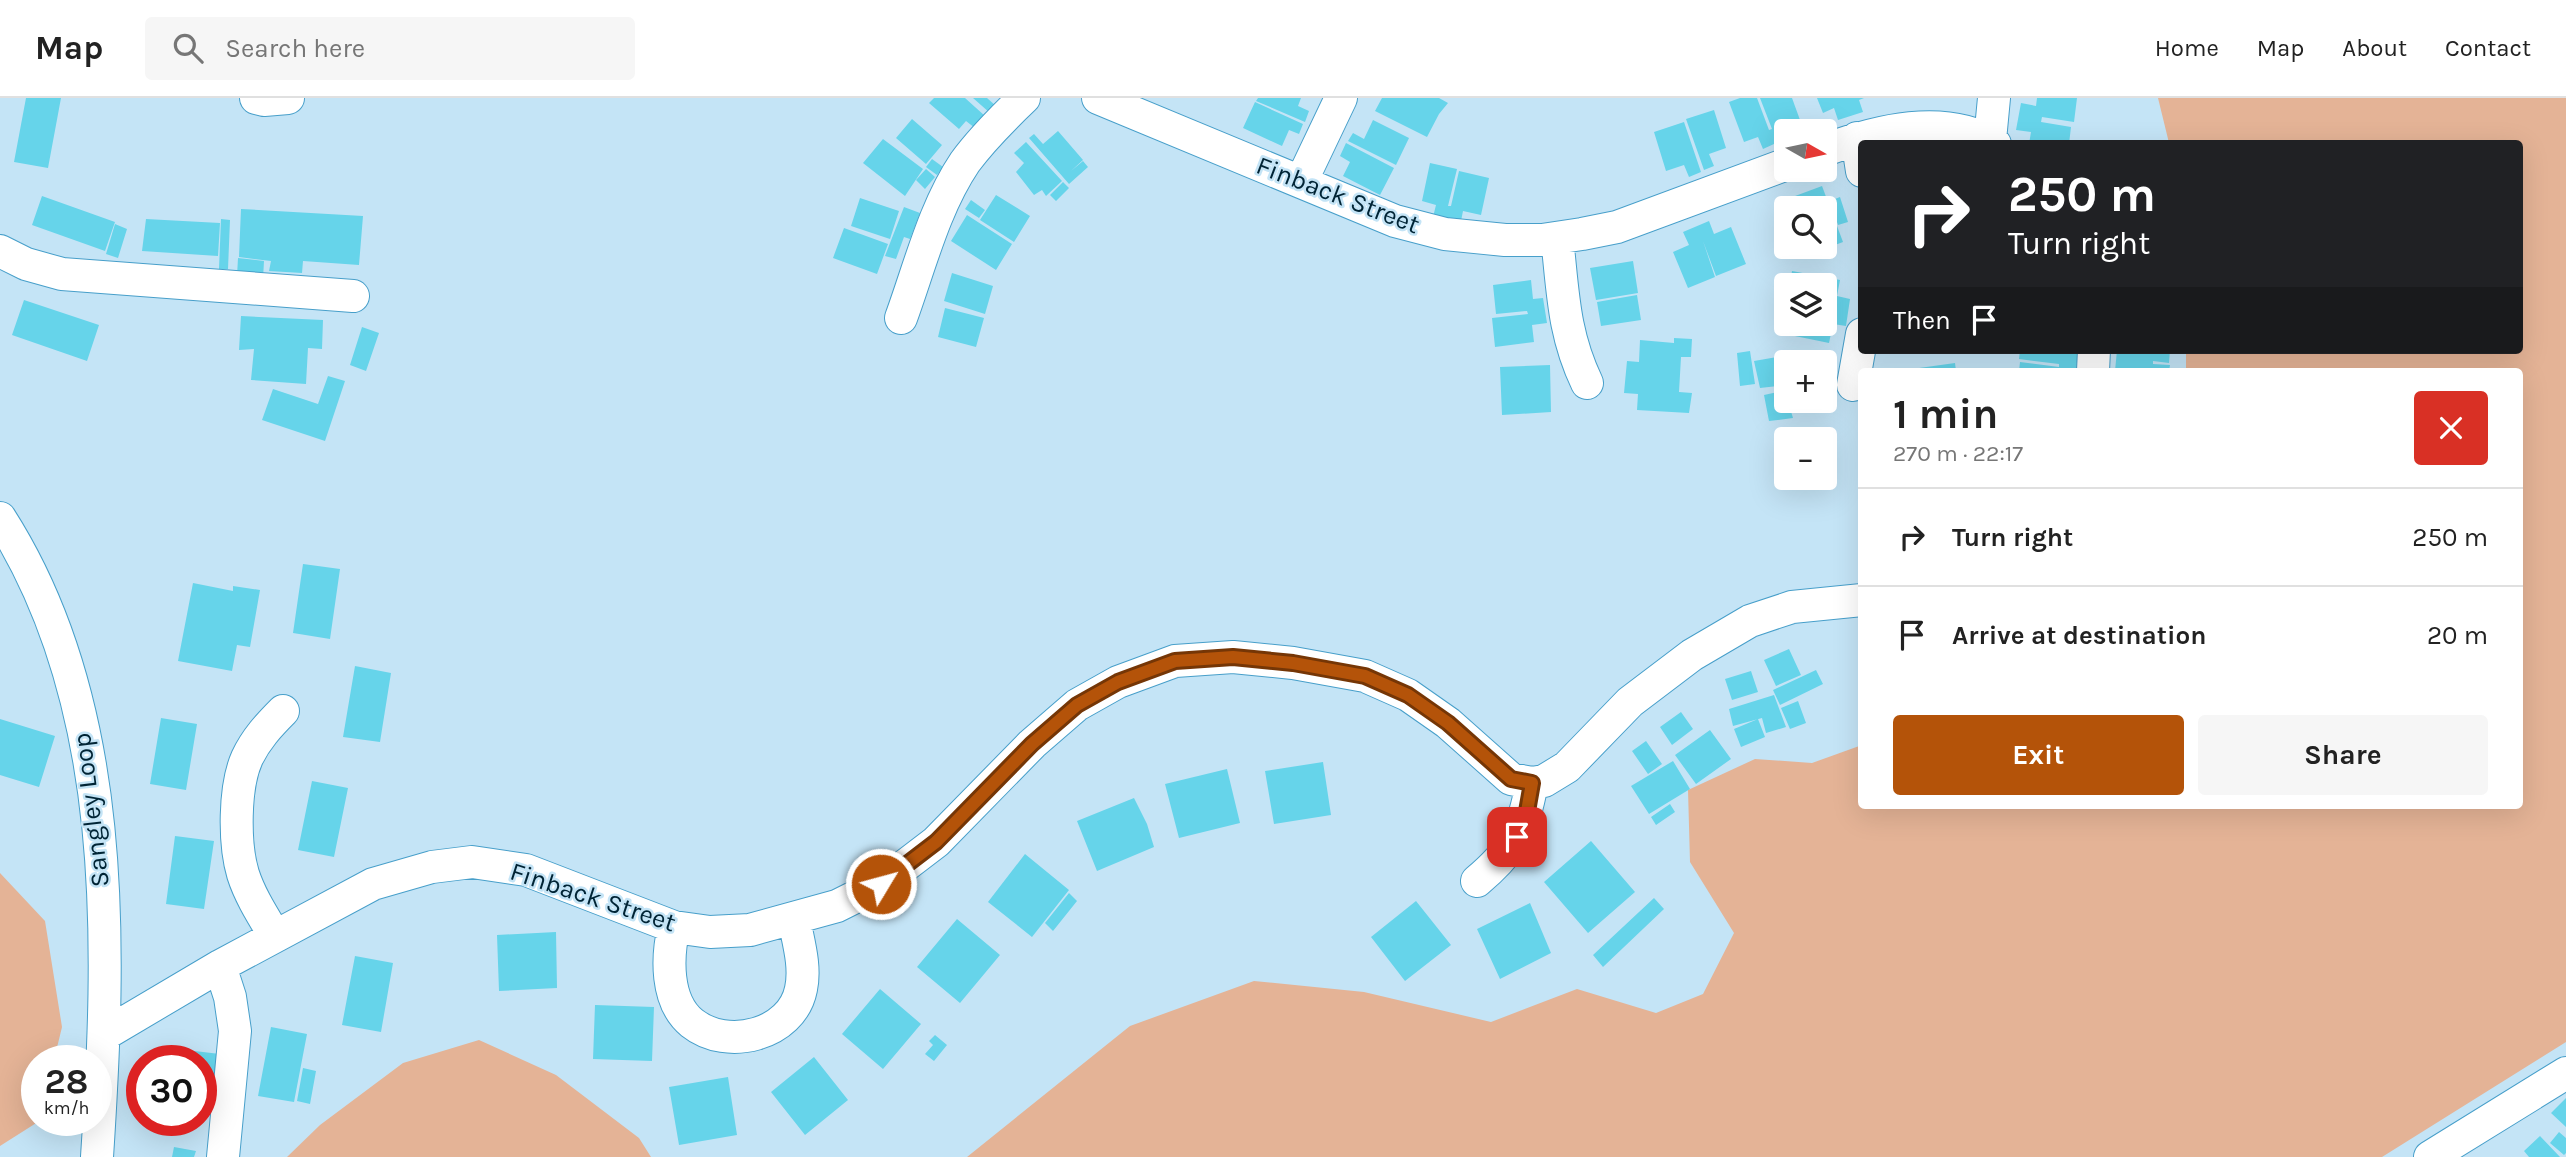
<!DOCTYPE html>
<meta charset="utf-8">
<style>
body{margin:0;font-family:Karla,sans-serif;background:#f6f6f6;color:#222;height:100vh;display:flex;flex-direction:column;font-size:26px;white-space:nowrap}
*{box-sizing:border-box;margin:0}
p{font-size:23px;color:#767676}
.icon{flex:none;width:38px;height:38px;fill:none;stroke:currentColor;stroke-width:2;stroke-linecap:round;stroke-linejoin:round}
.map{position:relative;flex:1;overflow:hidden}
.drawer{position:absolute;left:1858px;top:270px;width:665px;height:441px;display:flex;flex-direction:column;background:#fff;border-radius:7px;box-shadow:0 7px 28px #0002}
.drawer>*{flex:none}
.hud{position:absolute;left:1858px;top:42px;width:665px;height:214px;border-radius:7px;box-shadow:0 7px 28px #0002;background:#202124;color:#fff;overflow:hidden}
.needle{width:46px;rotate:99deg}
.buttons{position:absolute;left:1774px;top:21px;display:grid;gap:14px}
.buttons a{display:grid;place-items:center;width:63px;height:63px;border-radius:7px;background:#fff;box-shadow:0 7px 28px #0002;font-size:35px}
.speed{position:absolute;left:21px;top:947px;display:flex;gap:14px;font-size:35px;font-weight:700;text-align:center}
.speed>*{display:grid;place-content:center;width:91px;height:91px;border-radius:50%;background:#fff;box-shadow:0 7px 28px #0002;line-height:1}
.speed small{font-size:18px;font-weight:400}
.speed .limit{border:10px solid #d22;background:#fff;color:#111}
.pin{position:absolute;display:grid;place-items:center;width:60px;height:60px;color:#fff;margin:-30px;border-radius:14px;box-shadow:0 4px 10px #0006}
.me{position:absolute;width:77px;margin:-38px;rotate:53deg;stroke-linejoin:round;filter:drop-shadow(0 0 5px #0008)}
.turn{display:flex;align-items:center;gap:24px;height:147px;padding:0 35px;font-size:32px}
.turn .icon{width:91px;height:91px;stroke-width:2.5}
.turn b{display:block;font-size:49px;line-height:60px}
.then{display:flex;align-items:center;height:66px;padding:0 35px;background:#0003;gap:14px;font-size:26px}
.round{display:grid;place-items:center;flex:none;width:74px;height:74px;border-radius:7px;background:#f6f6f6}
.overview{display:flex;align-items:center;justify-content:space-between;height:119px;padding:0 35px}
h1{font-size:42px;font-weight:700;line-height:52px}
.cta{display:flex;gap:14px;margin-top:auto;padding:14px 35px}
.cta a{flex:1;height:80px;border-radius:7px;background:#b45309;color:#fff;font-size:28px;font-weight:700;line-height:80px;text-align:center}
.cta a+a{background:#f6f6f6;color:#222}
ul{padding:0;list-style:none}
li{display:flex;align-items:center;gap:21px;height:98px;padding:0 35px;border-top:2px solid #e0e0e0}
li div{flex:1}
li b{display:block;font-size:26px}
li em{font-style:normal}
header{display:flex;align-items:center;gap:42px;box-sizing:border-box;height:98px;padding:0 35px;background:#fff;border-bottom:2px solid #e0e0e0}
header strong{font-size:33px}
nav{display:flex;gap:38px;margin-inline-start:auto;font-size:24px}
.search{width:490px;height:63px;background:#f6f6f6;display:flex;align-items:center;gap:18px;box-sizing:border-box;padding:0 24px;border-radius:7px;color:#767676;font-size:26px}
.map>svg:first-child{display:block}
.green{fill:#e4b396}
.building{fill:#66d4ea}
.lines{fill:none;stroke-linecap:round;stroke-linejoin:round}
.minor-casing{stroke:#479fca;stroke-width:34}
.minor{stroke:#fff;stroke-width:32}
.route-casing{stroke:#753606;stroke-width:18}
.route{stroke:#b45309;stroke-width:12}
.labels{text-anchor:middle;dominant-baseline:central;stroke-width:5;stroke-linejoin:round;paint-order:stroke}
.street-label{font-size:26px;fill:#002435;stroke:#c4e4f6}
</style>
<header>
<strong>Map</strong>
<div class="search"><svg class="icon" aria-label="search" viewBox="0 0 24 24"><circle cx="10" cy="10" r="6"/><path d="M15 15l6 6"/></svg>Search here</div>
<nav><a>Home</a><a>Map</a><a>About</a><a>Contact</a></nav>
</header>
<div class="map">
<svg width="2566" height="1059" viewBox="0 0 2566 1059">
<rect width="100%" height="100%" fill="#c4e4f6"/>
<!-- green -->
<path class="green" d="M2158,0H2566V944L2382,1059H967L1130,928L1254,883L1364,894L1491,924L1577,891L1656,915L1703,896L1734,835L1690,764L1688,692L1755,661L1812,665L1862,647V707H2520V273H2186V252H2520V46L2169,45Z
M0,775L45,823L62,929L54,962H37V1022H41L0,1048Z
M479,942L556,977L639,1040L651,1059H287L320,1027L403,965Z"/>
<!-- building -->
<path class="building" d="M26,0H61L48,70L14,64Z
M934,0H965L985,18L975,30L966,23L959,31L929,5Z
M973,0H987L996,8L990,15Z
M1258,0H1301L1298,8L1309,13L1305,24L1256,3Z
M1382,0H1439L1448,5L1439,16L1427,39L1375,13Z
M1740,0H1757L1769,32L1772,31L1760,0H1792L1804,33H1787V40L1763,51L1758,39L1744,44L1729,4Z
M1817,0H1864L1859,2L1863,14L1838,22L1834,10L1823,15Z
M2037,0H2077L2074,24L2042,19L2041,24L2071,29L2069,46H2029L2031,34L2016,32L2021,5L2036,8Z
M1255,4L1303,26L1299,36L1289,32L1282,48L1243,30Z
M1714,12L1726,50L1709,56L1714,68L1704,72L1686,21Z
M912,21L942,47L926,66L896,40Z
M1373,22L1409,40L1396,67L1348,43L1353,35L1364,41Z
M1684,24L1701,74L1689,79L1684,67L1666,73L1654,34Z
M1058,33L1083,62L1071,73L1083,63L1088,69L1069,86L1029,40L1034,36L1043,46Z
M883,41L923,71L905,98L863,65Z
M1026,44L1062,83L1046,98L1042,92L1034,97L1016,74L1024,65L1014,55Z
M1346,45L1394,70L1380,97L1343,78L1350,64L1340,58Z
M932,61L943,69L937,77L926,69Z
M1430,65L1457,71L1448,108H1451L1459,73L1489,80L1481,117L1463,113L1460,128L1432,123L1436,107L1422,103Z
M926,71L935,79L925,91L916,82Z
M1063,84L1069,90L1056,103L1050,97Z
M1822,88L1843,144L1806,158L1802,149H1825V110H1787L1786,125L1779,104Z
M996,97L1030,118L1014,144L980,122Z
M42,98L115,124L105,153L32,127Z
M1840,99L1848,124L1838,127L1830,103Z
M860,100L899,113L890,141L851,128Z
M971,102L985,112L979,120L965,111Z
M904,109L920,115L910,141L904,139L896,161L885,158Z
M241,111L363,118L359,167L303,163L302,175L269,173L271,163L239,159Z
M967,117L1012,146L996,172L951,143Z
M146,121L220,125L218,158L142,153Z
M221,121L230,122L228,171H219Z
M1709,123L1714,136L1731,129L1746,166L1716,178L1703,143L1715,179L1688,190L1673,154L1689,147L1683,134Z
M115,126L127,131L118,160L106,156Z
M844,130L888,146L877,176L833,160Z
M238,160L264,163L263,181L237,178Z
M1633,163L1638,195L1596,202L1590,170Z
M1792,173L1840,182L1837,198L1850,201L1846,228L1833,226L1829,245L1790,237L1792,226H1825V187H1790Z
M952,175L993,188L985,216L944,203Z
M1531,182L1533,201L1543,200L1547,225L1532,227L1534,244L1495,249L1492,220L1528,216L1527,213L1496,216L1493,187Z
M1637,197L1641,222L1601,228L1597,204Z
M24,202L99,227L87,263L12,237Z
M945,210L984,220L976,249L938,239Z
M241,218L323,222L322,251L308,250L306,286L251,282L254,251L239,252Z
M362,229L379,235L366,273L350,267Z
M1674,240L1692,241L1691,259H1681L1679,294L1692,295L1689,315L1637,312L1638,296L1624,295L1627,263L1639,264L1640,242L1674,245Z
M2020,252L2078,254L2076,273H2019L2020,264L2059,269V266L2019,261Z
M2117,252H2170L2169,265L2153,263V266L2170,267L2169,273H2115Z
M1750,253L1755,286L1740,288L1737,255Z
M1788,257L1787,287L1760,290L1754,263Z
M1955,265L1956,273H1912V271Z
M1550,267L1551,314L1502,317L1500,269Z
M328,278L345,283L325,343L262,322L273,291L318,306Z
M1787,292V303H1801L1802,308L1790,310L1793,320L1769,323L1764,297Z
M303,466L340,471L330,541L293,535Z
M193,485L233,493V488L260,492L250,549L237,547L232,573L178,563Z
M1789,551L1801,577L1776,588L1764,562Z
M355,568L391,575L380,644L343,639Z
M1816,572L1823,586L1780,607L1773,592Z
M1751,573L1758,594L1732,602L1725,581Z
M1774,597L1786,629L1766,635L1762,620L1733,628L1729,611Z
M1798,603L1806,625L1790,631L1781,610Z
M1681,614L1693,631L1672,647L1660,629Z
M161,620L197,626L186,692L150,686Z
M0,621L55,638L39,689L0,677Z
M1758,621L1765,639L1741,649L1734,631Z
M1710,632L1731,661L1696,686L1675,657Z
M1646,643L1662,666L1648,676L1632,653Z
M1673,663L1690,691L1649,716L1631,688Z
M1323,664L1331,717L1274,726L1265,673Z
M1227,671L1240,725L1179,740L1165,686Z
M312,683L348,690L334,759L298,752Z
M1134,700L1147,726L1154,749L1097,773L1077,723Z
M1670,706L1675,714L1656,727L1651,719Z
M175,738L214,743L204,811L166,806Z
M1591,743L1635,794L1588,835L1544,784Z
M1025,756L1069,792L1032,839L988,804Z
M1069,795L1077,803L1053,833L1045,825Z
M1654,800L1664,811L1603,869L1593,857Z
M1416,803L1451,847L1405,883L1371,839Z
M1530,805L1551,855L1500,881L1477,831Z
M957,821L1000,857L960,905L917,869Z
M556,834L557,890L499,893L497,837Z
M355,858L393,865L381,934L342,927Z
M880,891L921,926L883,971L842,936Z
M595,907L654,909L652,963L593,961Z
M271,929L307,936L294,1004L258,998Z
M935,937L947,947L934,963L925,956L933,947L929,943Z
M169,950L220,956L216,993L201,991V962H168Z
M814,959L848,1002L805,1037L771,994Z
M303,970L316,973L310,1006L297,1003Z
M728,979L737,1037L679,1047L669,989Z
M2566,1000V1029L2551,1015Z
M2559,1034L2566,1040V1055L2564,1057L2550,1045Z
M2540,1038L2560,1059H2529L2524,1053Z
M174,1049L196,1053L194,1059H172Z"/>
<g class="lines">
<!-- minor casing -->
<g class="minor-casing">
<path id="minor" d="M256,0L264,2L288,0
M1098,0L1395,123L1445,136L1505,142H1542L1582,136L1617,129L1787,66
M1857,40L1862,73
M1990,42L1994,0
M1825,52C1876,33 1944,15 1995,46
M1301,84L1341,0
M1557,140C1563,193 1563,235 1587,285
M0,153L26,166L62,176L353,198
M901,220C920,168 934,110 965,64C982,41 1003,20 1024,0
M2093,273L2094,252
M1853,287L1862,236
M0,420C119,606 111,847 97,1059
M1477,783C1514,752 1523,733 1532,685
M674,829C667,858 665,903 692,925C727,953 792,937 801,891C806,868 798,843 794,821
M275,838C263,818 250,798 243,776C234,746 234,689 247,660C256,641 269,627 283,613
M220,868L230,899L235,933L223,1059
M105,936L220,868L373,786L432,769L472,764L526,772L674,829L710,834L750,832L837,808L881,786L936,744L1032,646L1077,607L1118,584L1175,563L1233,559L1293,565L1365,578L1408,597L1448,625L1511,681L1532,685L1544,683L1567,669L1630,604L1692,557L1750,523L1792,509L1862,502
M2430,1059L2566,975"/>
</g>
<!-- minor -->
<use href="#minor" class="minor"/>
</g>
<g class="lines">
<!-- route casing -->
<g class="route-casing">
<path id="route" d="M881,786L936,744L1032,646L1077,607L1118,584L1175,563L1233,559L1293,565L1365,578L1408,597L1448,625L1511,681L1532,685L1526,719L1517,739"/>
</g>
<!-- route -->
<use href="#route" class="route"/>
</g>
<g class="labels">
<!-- street labels -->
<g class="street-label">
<text transform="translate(1338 97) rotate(21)">Finback Street</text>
<text transform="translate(91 712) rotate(-97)">Sangley Loop</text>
<text transform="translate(593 799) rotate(18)">Finback Street</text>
</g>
</g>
</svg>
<div class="buttons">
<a><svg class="needle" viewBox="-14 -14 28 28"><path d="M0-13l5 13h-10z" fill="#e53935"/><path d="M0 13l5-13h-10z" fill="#767676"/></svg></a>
<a><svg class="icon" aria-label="search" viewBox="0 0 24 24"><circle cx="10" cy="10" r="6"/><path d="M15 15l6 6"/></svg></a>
<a><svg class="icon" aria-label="layers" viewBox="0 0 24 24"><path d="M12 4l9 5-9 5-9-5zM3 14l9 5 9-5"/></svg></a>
<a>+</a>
<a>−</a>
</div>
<div class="speed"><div>28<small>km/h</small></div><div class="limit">30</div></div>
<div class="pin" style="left:1517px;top:739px;background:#d93025"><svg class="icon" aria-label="arrive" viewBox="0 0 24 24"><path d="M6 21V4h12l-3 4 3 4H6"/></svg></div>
<svg class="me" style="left:881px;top:786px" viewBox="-20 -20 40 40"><circle r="17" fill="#b45309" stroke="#fff" stroke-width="3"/><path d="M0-11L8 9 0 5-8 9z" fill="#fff"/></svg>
<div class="hud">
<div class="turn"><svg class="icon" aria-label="right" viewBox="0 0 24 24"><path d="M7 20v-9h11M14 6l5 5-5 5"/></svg><div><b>250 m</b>Turn right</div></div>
<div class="then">Then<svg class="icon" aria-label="arrive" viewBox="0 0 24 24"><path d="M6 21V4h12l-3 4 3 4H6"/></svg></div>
</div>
<section class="drawer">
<div class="overview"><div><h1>1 min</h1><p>270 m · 22:17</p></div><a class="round" style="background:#d93025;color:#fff"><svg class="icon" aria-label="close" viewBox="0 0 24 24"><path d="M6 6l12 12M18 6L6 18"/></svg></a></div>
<ul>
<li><svg class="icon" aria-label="right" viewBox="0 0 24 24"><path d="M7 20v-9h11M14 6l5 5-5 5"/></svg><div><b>Turn right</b></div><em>250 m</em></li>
<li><svg class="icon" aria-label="arrive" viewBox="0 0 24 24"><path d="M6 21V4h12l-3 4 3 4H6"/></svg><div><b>Arrive at destination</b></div><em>20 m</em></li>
</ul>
<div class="cta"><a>Exit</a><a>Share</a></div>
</section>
</div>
